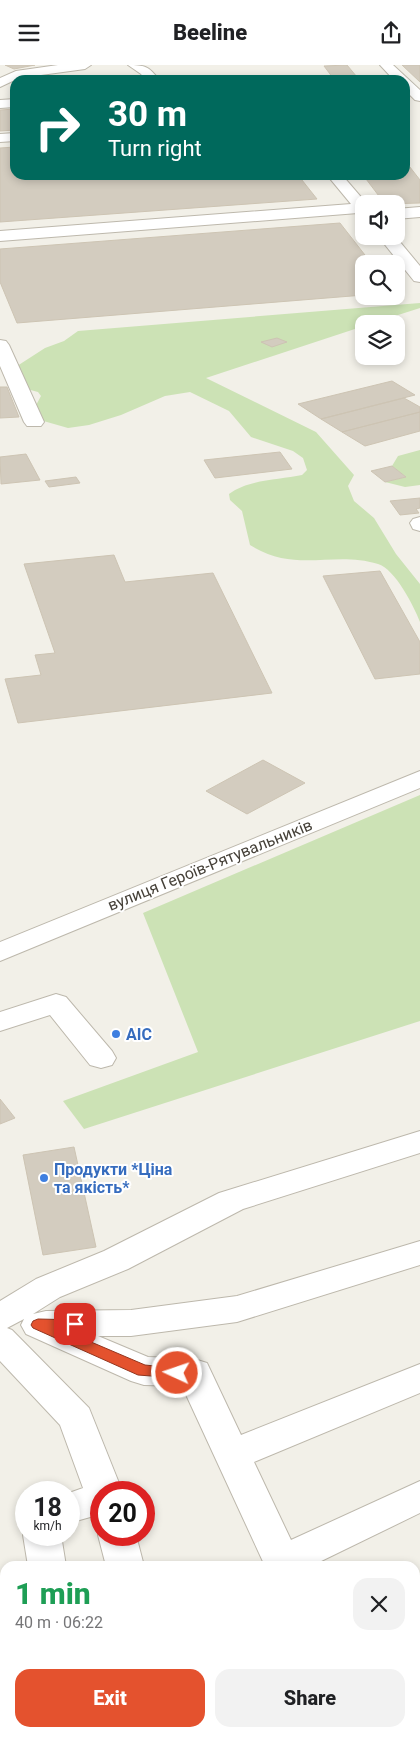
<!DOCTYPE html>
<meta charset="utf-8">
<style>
body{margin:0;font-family:Roboto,sans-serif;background:#f2f2f2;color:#202124;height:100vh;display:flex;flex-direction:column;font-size:19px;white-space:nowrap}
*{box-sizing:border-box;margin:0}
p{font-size:16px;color:#757577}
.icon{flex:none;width:28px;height:28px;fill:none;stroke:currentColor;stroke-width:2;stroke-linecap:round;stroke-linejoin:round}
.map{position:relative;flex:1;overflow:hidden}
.sheet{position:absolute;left:0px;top:1496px;width:420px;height:176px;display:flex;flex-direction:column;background:#fff;border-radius:15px 15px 0 0;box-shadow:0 2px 8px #0003}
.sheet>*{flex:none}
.top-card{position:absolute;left:10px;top:10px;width:400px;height:105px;border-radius:15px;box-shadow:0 2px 8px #0003;background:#00695c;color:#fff;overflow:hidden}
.fabs{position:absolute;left:355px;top:130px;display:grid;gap:10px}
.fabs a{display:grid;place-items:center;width:50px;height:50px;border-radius:10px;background:#fff;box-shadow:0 2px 8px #0003;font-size:25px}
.speed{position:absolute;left:15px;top:1416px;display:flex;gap:10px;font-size:25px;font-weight:700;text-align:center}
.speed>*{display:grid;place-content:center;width:65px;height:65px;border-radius:50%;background:#fff;box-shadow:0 2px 8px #0003;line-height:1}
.speed small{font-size:12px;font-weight:400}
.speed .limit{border:8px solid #d22;background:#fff;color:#111}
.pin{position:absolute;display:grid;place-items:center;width:42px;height:42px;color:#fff;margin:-21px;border-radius:10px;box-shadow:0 2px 8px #0006}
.me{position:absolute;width:55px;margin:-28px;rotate:273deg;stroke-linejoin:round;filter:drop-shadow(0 0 4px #0008)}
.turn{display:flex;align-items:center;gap:18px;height:105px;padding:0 15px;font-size:22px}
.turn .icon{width:65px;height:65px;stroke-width:2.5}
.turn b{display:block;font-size:35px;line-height:42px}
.round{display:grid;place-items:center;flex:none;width:52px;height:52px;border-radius:15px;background:#f2f2f2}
.summary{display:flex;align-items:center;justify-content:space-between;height:85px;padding:0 15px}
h1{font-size:30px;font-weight:800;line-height:38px;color:#1e9e55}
.button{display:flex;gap:10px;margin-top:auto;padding:10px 15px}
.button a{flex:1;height:58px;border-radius:15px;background:#e4522e;color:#fff;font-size:20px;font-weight:800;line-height:58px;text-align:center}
.button a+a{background:#f2f2f2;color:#202124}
header{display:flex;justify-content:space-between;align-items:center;height:65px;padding:0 15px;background:#fff;font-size:22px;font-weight:800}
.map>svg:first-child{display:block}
.green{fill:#cce2b5}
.building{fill:#d3ccbf;stroke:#cdc4b3}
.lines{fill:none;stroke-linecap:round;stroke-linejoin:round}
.minor-casing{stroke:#bdb8ac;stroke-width:2}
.minor{fill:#fff;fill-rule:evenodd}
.route{fill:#e4522e;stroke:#94351e}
.shop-dot{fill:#3f7fe0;stroke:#fff;stroke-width:2}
.labels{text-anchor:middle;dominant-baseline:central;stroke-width:4;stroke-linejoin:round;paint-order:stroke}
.street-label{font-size:16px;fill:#454038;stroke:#fff}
.shop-label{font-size:16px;font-weight:bold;fill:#366cbe;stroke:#fff;text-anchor:start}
</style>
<header><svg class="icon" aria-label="menu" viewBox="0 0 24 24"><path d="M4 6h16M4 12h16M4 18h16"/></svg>Beeline<svg class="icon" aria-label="share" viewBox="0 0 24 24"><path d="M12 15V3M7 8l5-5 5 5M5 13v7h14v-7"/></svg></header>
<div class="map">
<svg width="420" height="1672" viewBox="0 0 420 1672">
<rect width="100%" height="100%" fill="#f2f0e8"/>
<!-- green -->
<path class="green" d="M420,238V243L370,259H364V261L206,313L316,367L354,410L348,421L354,436L374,453L396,489L420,519V557C414,541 395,504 378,499C333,485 296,509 250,480L242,446L230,435L229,429C249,414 279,415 302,410L307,405L303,393L293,386L251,372L229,346L190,327L165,331L121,350L89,360L68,363L40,355L35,342L41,331L38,327L23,323L14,303L45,283L64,276L78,266Z
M420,385V420L405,422L385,417L406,412L392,401L398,391Z
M420,730V956L84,1064L63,1036L198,987L143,848Z"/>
<!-- building -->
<path class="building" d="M5,0H35L14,4Z
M347,0L357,12L333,13L324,1Z
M402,0H420V17Z
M15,44V65L0,66V45Z
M15,82V110H298L317,134L0,157V83Z
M406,97L420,115V138L385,139L363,110H405Z
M340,158L372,199H364V230L17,258L0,217V184Z
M277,273L287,277L272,282L261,277Z
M392,316L415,330L321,354L298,339Z
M0,322H7L19,352L0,353Z
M404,333L420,342V347L342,367L321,354Z
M420,347V366L365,381L342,367Z
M280,387L292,404L215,413L204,395Z
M26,389L40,415L1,419L0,392Z
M392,401L406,412L385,417L371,406Z
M76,412L80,418L49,422L45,416Z
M420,433V443L416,444L419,448L400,450L390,436Z
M114,490L125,517L213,508L272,628L18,658L5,614L41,610L35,590L55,588L24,499Z
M380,506L420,577V609L375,614L323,511Z
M263,695L305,718L247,749L206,726Z
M0,1034L15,1053L0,1059Z
M74,1082L96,1182L43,1190L23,1090Z
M54,1668H119L120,1672H55Z"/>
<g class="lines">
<!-- minor casing -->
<g class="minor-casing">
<path id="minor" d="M58,0H91L85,4L19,13L0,22V13L16,6Z
M128,0C144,0 149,1 159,15H145L141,9Z
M380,0H393L420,25V36L415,35L405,25V15H394Z
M15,34V42L0,43V35Z
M15,68V76L0,77V69Z
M327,110H342L367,139H364V150L358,148L0,176V166L351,139Z
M420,142V152L396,154V144Z
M378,171H395L420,201V217L414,216Z
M0,275L6,276L9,280L44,357L41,361H27L24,357L0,301Z
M420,452V466L413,464L410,458L413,454Z
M420,706V723L0,896V877Z
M56,929L66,932L112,986L116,993L112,1000L101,1003L90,1000L50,950L0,966V947Z
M420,1066V1088L243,1144L128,1204L60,1232L33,1249L46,1246L131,1245L237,1231L420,1176V1200L237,1257L131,1271H98L148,1292L194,1294L207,1298L241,1370L420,1299V1328L254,1397L291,1475L420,1416V1448L311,1501H265L182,1321L144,1320L131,1316L26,1269L21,1260L24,1254L7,1263L12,1265L89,1343L123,1428H101V1449L69,1458V1428L83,1423L60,1360L0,1296V1236L36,1214L104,1186L219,1128Z
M26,1463V1470H61L66,1501H28L23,1470Z
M101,1463V1470H136L144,1501H106L98,1470Z
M52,1668H94L95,1672H53Z
M151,1668H193L194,1672H152Z"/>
</g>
<!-- minor -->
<use href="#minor" class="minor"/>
</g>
<!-- route -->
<path class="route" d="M38,1254L80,1255L82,1259L80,1263L63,1265L145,1300L183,1304L185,1308L183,1311L177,1313L138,1310L33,1263L31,1260L33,1256Z"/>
<!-- markers -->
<g class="shop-dot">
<circle cx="116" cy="969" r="5"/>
<circle cx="44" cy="1113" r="5"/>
</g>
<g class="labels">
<!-- street labels -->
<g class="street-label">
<text transform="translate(210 800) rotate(-22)">вулиця Героїв-Рятувальників</text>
</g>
<!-- shop labels -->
<g class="shop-label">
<text x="126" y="969">АІС</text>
<text x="54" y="1104">Продукти *Ціна<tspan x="54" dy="18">та якість*</tspan></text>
</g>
</g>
</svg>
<div class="fabs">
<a><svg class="icon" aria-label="sound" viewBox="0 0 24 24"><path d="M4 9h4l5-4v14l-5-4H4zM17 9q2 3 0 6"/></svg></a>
<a><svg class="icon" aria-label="search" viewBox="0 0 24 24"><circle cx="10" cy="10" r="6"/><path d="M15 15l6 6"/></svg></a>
<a><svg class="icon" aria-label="layers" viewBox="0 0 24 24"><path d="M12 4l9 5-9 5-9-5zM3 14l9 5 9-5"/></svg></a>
</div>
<div class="speed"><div>18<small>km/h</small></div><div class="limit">20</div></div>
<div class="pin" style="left:75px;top:1259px;background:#d93025"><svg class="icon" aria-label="arrive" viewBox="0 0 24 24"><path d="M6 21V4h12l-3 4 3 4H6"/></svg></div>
<svg class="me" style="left:177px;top:1308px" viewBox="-20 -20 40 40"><circle r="17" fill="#e4522e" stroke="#fff" stroke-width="3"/><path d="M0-11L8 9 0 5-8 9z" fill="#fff"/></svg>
<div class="top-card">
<div class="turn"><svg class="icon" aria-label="right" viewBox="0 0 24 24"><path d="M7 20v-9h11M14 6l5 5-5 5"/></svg><div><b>30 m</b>Turn right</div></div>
</div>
<section class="sheet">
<div class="summary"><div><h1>1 min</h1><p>40 m · 06:22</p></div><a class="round"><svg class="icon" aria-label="close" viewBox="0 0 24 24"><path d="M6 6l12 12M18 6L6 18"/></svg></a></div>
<div class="button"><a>Exit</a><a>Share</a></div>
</section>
</div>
